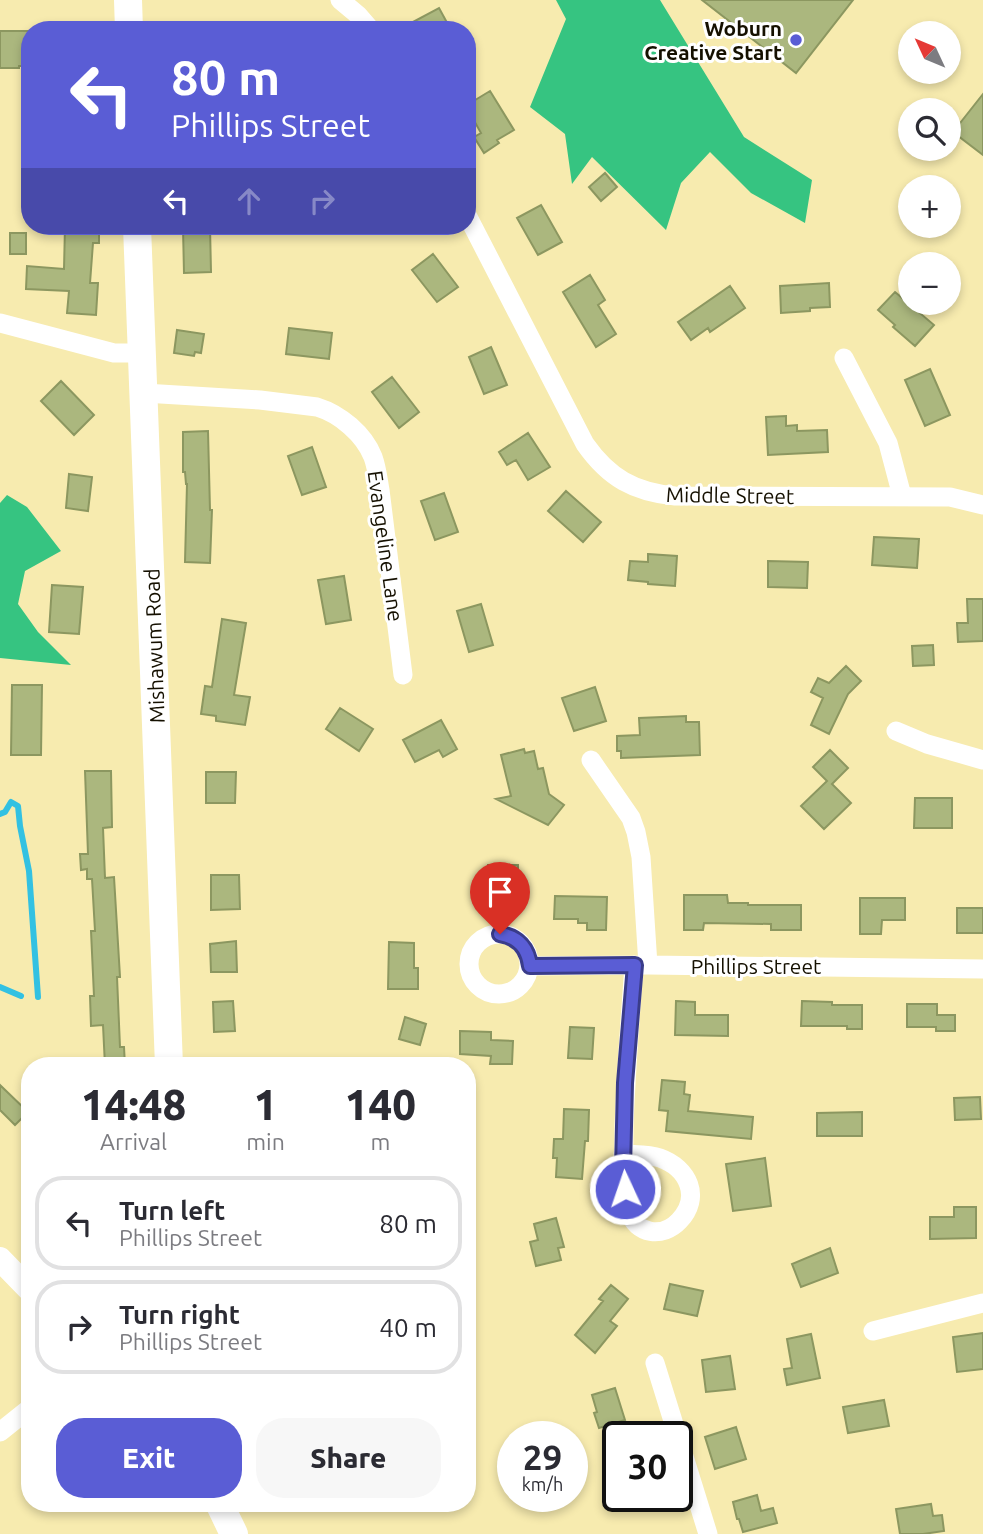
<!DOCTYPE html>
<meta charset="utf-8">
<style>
body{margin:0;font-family:Ubuntu,sans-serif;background:#f7f7f7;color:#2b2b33;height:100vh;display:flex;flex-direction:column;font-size:26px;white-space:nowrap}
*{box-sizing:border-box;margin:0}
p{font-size:23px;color:#7c7c81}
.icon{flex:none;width:38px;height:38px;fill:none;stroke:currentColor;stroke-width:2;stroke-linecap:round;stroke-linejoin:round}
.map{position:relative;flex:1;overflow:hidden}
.side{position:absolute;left:21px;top:1057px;width:455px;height:455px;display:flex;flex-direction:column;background:#fff;border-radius:28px;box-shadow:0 4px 10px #0003}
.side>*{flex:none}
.guide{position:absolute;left:21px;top:21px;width:455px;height:214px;border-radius:28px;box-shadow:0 4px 10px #0003;background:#5a5dd5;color:#fff;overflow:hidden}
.needle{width:46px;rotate:314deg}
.buttons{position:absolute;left:898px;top:21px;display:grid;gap:14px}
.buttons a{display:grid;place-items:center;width:63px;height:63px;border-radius:50%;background:#fff;box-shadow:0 4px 10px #0003;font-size:35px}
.speed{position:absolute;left:497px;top:1421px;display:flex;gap:14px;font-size:35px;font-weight:700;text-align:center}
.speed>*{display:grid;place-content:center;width:91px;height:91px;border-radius:50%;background:#fff;box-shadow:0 4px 10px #0003;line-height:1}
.speed small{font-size:18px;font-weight:400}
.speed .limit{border:4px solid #111;border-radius:10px;background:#fff;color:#111}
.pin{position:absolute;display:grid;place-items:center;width:60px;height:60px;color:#fff;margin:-72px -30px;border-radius:50% 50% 50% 0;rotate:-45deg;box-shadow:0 0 7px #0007}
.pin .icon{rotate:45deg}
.me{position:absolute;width:77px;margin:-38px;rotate:357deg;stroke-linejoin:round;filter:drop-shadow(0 0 5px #0008)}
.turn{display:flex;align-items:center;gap:24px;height:147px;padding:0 35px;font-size:32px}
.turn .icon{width:91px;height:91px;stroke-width:2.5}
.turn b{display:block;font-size:49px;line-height:60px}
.lanes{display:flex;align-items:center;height:66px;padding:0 35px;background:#0003;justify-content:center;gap:35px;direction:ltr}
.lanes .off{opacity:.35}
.eta{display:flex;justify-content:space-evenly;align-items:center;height:119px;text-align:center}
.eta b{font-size:42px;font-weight:800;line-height:49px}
.action{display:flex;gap:14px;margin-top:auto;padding:14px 35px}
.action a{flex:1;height:80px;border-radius:28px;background:#5a5dd5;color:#fff;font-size:28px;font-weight:800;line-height:80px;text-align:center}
.action a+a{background:#f7f7f7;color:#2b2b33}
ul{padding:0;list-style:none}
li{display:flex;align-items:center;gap:21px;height:94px;margin:0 14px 10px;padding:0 21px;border:4px solid #e1e1e2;border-radius:28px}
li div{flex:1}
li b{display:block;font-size:26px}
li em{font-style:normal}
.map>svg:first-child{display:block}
.forest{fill:#36c481}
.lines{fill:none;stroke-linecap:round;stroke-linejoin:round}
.stream{stroke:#33c1e2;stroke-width:6}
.building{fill:#abb77e;stroke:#8c9760;stroke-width:2}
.minor{stroke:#fff;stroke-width:19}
.tertiary{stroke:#fff;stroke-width:24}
.secondary{stroke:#fff;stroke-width:28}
.route-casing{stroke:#3a3c8a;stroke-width:18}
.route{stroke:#5a5dd5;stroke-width:12}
.poi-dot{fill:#5a5dd5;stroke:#fff;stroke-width:2.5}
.labels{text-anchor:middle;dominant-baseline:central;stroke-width:6;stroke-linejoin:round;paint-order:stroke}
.poi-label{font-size:21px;font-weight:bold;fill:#151000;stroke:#fff;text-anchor:end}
.street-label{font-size:21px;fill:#151000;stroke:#fff}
</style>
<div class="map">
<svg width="983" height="1534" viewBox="0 0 983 1534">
<rect width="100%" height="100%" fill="#f7ebaf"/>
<!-- forest -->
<path class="forest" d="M556,0H660L744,137L812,180L805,223L751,193L710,152L681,183L666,230L592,157L572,184L565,134L530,107L566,19Z
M7,495L27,507L61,551L25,571L18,604L38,632L71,665L0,658V503Z"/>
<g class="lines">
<!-- stream -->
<path class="stream" d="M0,814L5,812L11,802L18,806L20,826L29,871L38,997
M0,987L21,996"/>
</g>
<!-- building -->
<path class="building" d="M702,0H853L796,73Z
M439,8L451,30H398Z
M0,31H28V66H19V68H0Z
M490,91L514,130L497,140L499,143L484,153L474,137L481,133L467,108V105Z
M983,94V155L953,132Z
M605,173L617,187L601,201L589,187Z
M541,205L562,242L538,255L517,218Z
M65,226H99V243H93L90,283H98L96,315L67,313L69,291L26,289L27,266L64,269Z
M210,227L211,272L184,273L183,228Z
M10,233H26V254H10Z
M433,254L458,287L437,302L412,270Z
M590,275L605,300L598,305L616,334L596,347L563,292Z
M829,283L830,307L810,308V311L781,313L780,286Z
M730,286L745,308L710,332L708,328L691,340L678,322Z
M895,292L934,325L915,346L893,327L895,325L878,310Z
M289,328L332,333L329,359L286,354Z
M177,330L204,334L201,353L195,352L194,356L174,353Z
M491,347L507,385L484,394L469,357Z
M930,369L950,415L925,426L905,380Z
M392,377L419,412L399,428L372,392Z
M61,381L94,415L74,435L41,401Z
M786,416V426L797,425V431L827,430L828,452L768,455L766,417Z
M208,431L210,510H212L210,563L185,562L187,484H186L185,472H183V432Z
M528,433L550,467L528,480L516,460L507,465L499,452Z
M312,447L326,487L302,495L288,456Z
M69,474L92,477L88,511L66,508Z
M566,491L601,522L583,542L548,511Z
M444,493L458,532L435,540L421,501Z
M874,537L919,539L917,568L872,565Z
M648,554L677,556L675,586L648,584V582L628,580L630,561L648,562Z
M768,561L808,562L807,588L768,587Z
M344,576L351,620L326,624L318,580Z
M52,585L83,587L79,634L49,632Z
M967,599H983V641L958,642L957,623H968Z
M481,604L493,645L469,652L457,611Z
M222,619L246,623L234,695L250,697L245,725L216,721V716L201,714L205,686L212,687Z
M933,645L934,665L913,666L912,646Z
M846,666L861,681L848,694L829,734L811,725L823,698L811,692L818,678L829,683Z
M12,685H42L41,755H11Z
M595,687L606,721L574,731L562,698Z
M340,708L373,729L359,751L326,729Z
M686,716V722H699L700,755L621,758V751H617V736L640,735L639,718Z
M441,720L457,749L443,757L439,750L415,762L403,740Z
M524,749L525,753L534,751L538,769L543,768L549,794L564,805L548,825L496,799L511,796L501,755Z
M830,750L848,768L832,784L851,803L824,829L801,806L827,781L813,767Z
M85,771H111L112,827L103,828L105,878L114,877L120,977H117L120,1047H124L125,1066H105L103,1025L91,1026L90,996H94L91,931H95L92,879H87V869L81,870L80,854H88Z
M206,772H236L235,803H206Z
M915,798H952V828H914Z
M488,865H518V889H488Z
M211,875H239L240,909L211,910Z
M684,895H727L728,903H748V905H801V930H771V924L704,923L703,930H684Z
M555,896L607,897L606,930H587V923H578V919H554Z
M860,898H905V920H882L881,934H860Z
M957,908H983V933H957Z
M236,941L237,972H211L210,944Z
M389,942L414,943V968H418V989H388Z
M233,1001L235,1031L214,1032L213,1002Z
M676,1001L695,1002V1015H728V1036L675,1035Z
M802,1001L832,1002V1005H862V1029H847V1026H801Z
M907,1004H937V1015H955V1031H936V1027H907Z
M405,1017L426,1024L420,1045L399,1039Z
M570,1027L594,1028L592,1059L568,1058Z
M460,1031L491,1032V1040L513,1041L512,1064H490L491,1056L460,1054Z
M662,1080L685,1082L684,1094L690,1095L688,1111L753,1117L751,1139L666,1131L668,1111L659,1110Z
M0,1085L28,1112L15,1125L0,1110Z
M980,1097L981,1119L955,1120L954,1098Z
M564,1109L589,1110L588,1141H585L582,1179L556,1177L557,1158H553L554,1139H563Z
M862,1112V1136H817V1113Z
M765,1158L771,1206L733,1211L726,1164Z
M954,1207H976V1238L930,1239V1217H954Z
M556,1218L564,1247L558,1248L561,1260L536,1266L530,1242L538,1240L534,1224Z
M830,1248L838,1273L801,1287L792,1264Z
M670,1284L703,1291L697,1316L664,1309Z
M611,1285L628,1299L610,1321L617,1326L595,1353L575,1335L603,1301L599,1299Z
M983,1333V1369L957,1372L953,1337Z
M811,1334L820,1378L787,1385L784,1369L792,1368L787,1339Z
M730,1356L735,1389L706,1392L702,1360Z
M615,1388L625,1420L599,1428L594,1413L597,1412L592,1395Z
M884,1400L889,1426L848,1433L843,1407Z
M736,1427L746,1459L715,1469L705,1437Z
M757,1495L761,1511L773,1508L777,1523L743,1532L739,1519H737L733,1502Z
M931,1504L933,1516L942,1515L944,1531L923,1534H900L896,1509Z"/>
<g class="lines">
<!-- minor -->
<path class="minor" d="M340,0L358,15L371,30
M467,215L585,444C609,478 634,492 675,496L950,497L983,505
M0,323L114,353H143
M844,358L888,443L902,496
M144,393L260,400L317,407C340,414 364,434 373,457C377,468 378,479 380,490L403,675
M896,731L927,744L983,760
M591,760L631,818L636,832L641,857L648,965
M469 964a30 30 0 1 1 60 0a30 30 0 1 1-60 0Z
M529,966L648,965L983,969
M623,1154C635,1155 648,1154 660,1158C688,1168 702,1197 679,1221C663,1238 636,1235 629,1211C622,1182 624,1155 624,1126C626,1072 630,1019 634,965
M873,1331L983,1303
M655,1363L708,1534
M0,1432L30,1408"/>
<!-- tertiary -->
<path class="tertiary" d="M0,1259L30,1290"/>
<!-- secondary -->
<path class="secondary" d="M128,0L129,30
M137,226L169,1066
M219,1503L234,1534"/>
</g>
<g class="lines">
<!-- route casing -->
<g class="route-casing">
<path id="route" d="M500,934C518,937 528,948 530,966L635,965L625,1083L623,1169L625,1189"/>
</g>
<!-- route -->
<use href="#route" class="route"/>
</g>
<!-- markers -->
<circle class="poi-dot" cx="796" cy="40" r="7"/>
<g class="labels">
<!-- poi labels -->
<g class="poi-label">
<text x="782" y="28">Woburn<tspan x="782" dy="24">Creative Start</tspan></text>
</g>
<!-- street labels -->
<g class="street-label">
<text transform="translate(730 495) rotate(1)">Middle Street</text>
<text transform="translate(386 546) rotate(82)">Evangeline Lane</text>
<text transform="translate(154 646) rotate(-92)">Mishawum Road</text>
<text x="756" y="966">Phillips Street</text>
</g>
</g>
</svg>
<div class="buttons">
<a><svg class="needle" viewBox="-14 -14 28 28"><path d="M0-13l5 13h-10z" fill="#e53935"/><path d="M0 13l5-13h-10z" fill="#7c7c81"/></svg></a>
<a><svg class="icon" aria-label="search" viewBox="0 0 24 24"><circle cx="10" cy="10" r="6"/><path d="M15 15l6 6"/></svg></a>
<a>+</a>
<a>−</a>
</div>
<div class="speed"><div>29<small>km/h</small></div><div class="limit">30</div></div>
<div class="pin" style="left:500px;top:934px;background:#d93025"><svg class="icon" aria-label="arrive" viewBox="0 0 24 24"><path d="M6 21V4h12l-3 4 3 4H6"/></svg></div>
<svg class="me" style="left:625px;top:1189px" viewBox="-20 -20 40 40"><circle r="17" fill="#5a5dd5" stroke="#fff" stroke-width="3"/><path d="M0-11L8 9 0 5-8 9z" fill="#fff"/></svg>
<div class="guide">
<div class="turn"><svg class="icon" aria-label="left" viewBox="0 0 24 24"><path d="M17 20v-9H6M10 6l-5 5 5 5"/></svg><div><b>80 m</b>Phillips Street</div></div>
<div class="lanes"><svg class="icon" aria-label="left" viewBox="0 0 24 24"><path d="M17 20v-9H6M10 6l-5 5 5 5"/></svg><svg class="icon off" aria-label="ahead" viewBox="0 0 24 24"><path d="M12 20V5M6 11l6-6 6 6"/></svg><svg class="icon off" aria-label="right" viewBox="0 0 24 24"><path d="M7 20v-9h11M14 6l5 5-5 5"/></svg></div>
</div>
<section class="side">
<div class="eta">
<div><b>14:48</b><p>Arrival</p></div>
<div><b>1</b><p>min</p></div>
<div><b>140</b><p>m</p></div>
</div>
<ul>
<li><svg class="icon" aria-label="left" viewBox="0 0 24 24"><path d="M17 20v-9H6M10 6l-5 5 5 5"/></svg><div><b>Turn left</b><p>Phillips Street</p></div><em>80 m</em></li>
<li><svg class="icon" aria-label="right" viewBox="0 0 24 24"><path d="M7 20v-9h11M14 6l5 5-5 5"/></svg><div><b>Turn right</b><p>Phillips Street</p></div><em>40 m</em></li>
</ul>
<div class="action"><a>Exit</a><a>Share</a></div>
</section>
</div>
